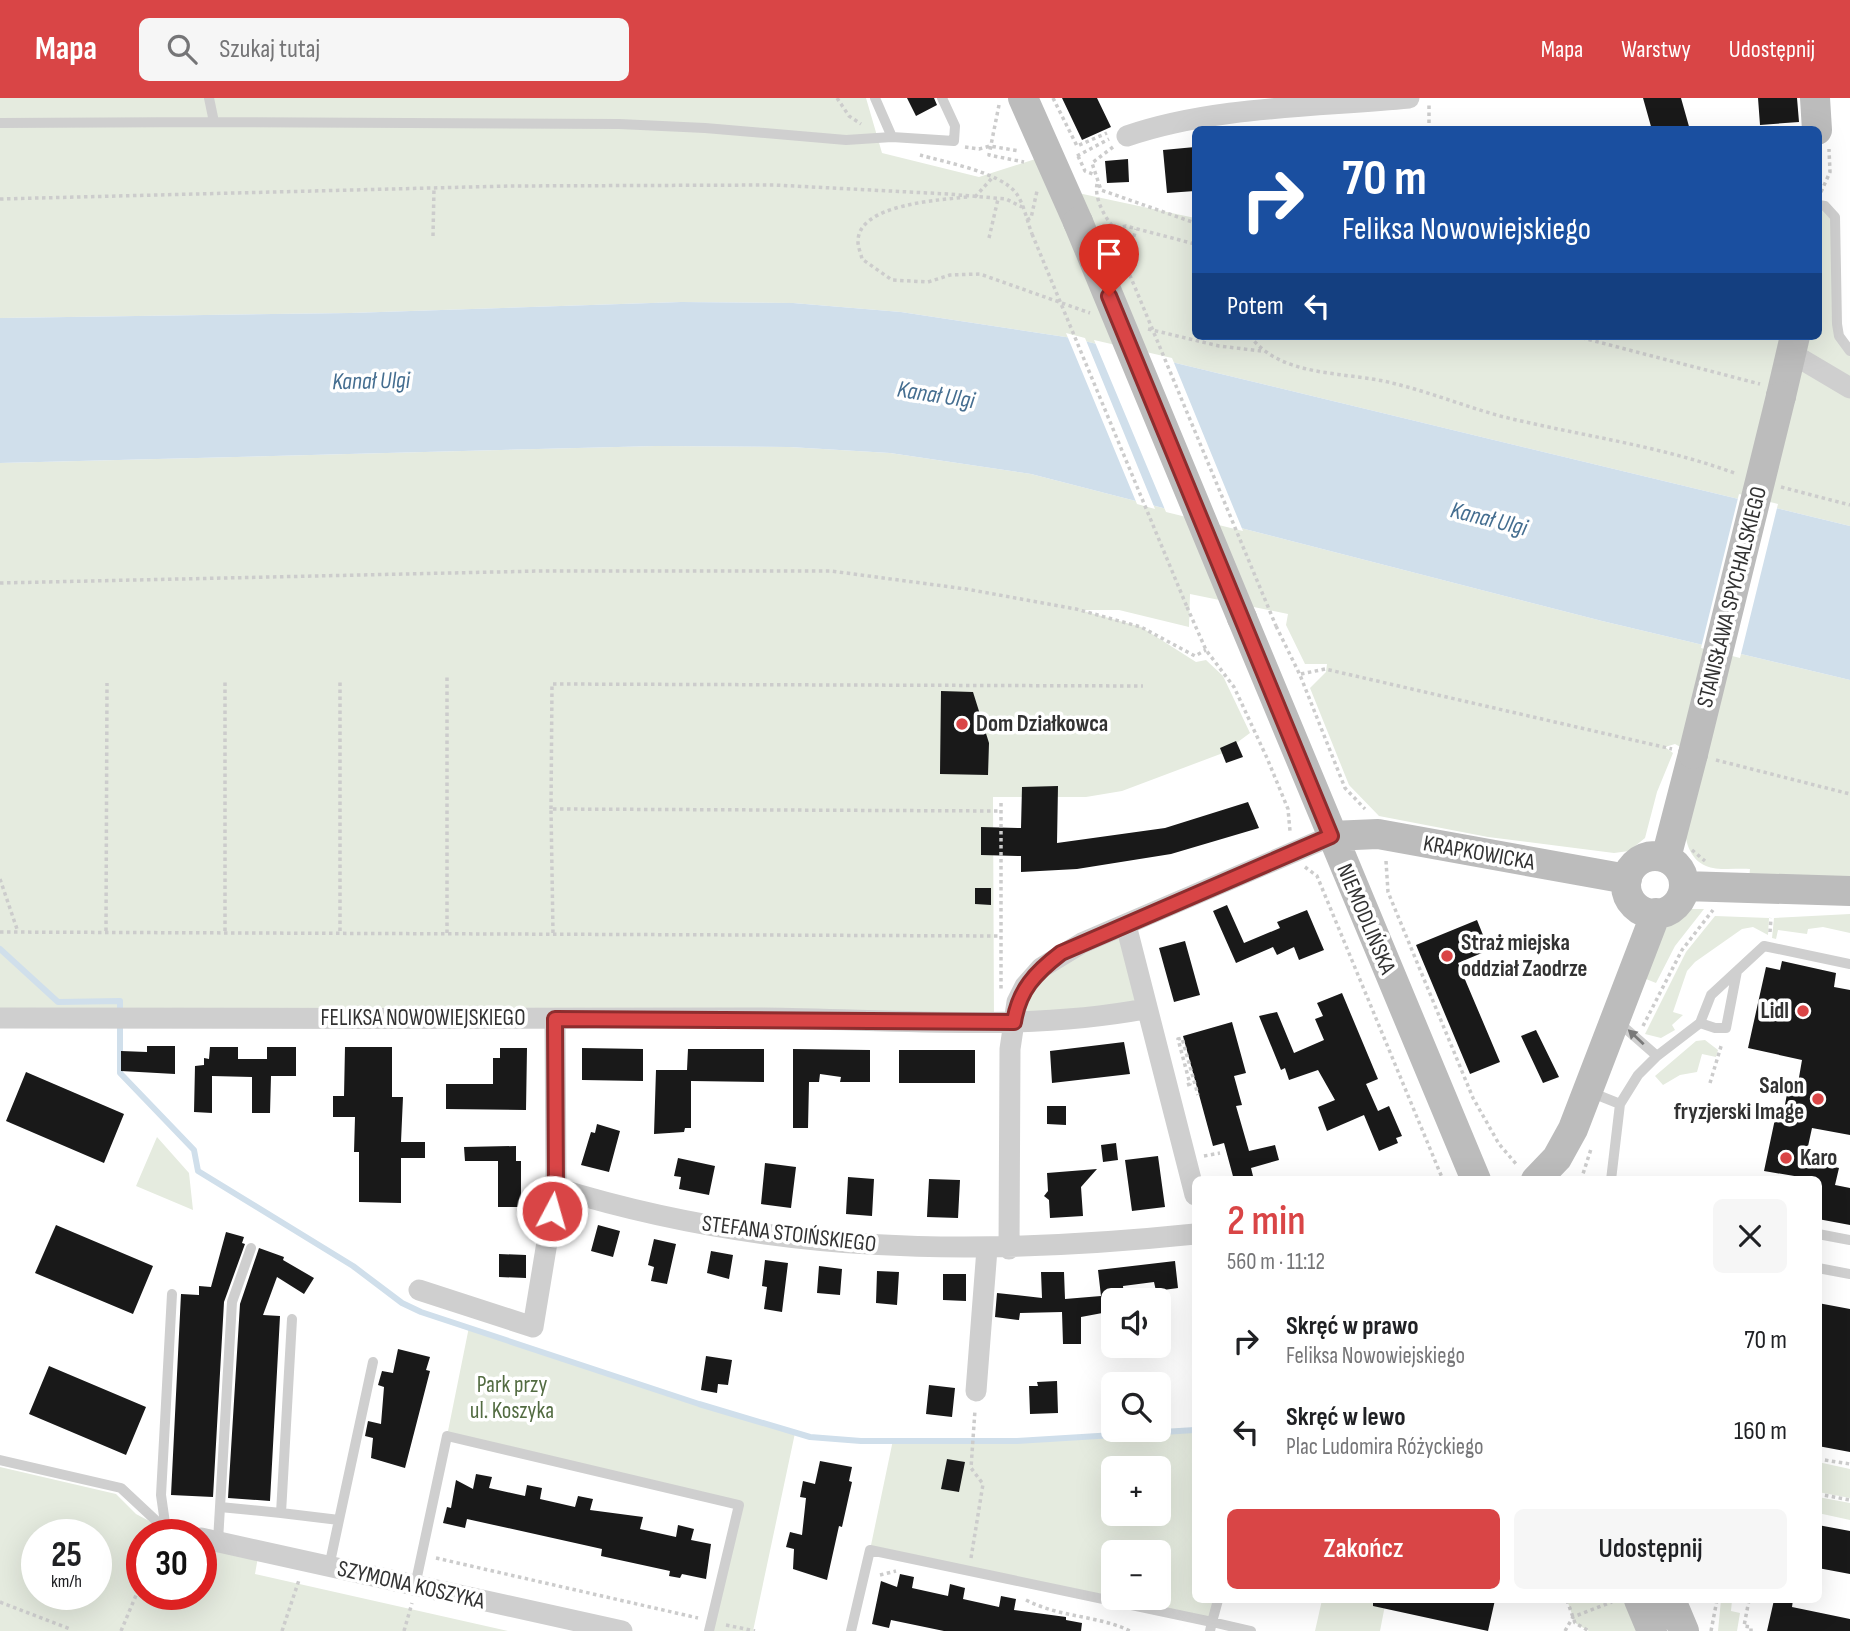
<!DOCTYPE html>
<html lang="pl">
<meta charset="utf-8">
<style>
body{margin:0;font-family:"Sofia Sans Condensed",sans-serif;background:#f6f6f6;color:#202124;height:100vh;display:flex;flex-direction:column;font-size:26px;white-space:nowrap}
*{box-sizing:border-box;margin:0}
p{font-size:23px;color:#757577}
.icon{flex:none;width:38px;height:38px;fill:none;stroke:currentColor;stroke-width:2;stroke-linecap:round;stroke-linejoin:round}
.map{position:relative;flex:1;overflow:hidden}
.drawer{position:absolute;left:1192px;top:1078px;width:630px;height:427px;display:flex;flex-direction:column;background:#fff;border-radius:10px;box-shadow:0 7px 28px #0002}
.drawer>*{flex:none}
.banner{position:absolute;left:1192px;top:28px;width:630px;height:214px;border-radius:10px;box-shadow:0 7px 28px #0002;background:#1a4fa0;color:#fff;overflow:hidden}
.buttons{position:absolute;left:1101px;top:1190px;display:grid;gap:14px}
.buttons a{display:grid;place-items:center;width:70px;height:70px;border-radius:10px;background:#fff;box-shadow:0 7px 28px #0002;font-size:35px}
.speed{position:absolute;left:21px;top:1421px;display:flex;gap:14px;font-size:35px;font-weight:700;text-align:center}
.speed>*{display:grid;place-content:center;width:91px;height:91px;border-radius:50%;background:#fff;box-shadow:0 7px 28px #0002;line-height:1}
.speed small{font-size:18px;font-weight:400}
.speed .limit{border:10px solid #d22;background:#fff;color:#111}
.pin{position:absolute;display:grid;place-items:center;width:60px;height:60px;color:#fff;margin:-72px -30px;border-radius:50% 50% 50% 0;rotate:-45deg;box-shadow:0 0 7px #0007}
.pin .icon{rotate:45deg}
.me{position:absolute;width:77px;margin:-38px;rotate:6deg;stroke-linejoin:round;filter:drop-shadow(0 0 5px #0008)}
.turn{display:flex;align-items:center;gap:24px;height:147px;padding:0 35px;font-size:32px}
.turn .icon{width:91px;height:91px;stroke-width:2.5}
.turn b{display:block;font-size:49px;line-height:60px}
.then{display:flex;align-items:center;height:66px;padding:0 35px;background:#0003;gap:14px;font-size:26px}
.round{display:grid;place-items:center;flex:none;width:74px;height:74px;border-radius:10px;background:#f6f6f6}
.head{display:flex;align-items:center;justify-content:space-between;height:119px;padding:0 35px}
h1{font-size:42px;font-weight:600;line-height:52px;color:#d94546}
.button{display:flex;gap:14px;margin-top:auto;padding:14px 35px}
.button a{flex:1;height:80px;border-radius:10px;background:#d94546;color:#fff;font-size:28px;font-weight:600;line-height:80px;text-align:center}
.button a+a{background:#f6f6f6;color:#202124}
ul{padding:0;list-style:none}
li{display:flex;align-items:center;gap:21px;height:91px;padding:0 35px}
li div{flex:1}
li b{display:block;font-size:26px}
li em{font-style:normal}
header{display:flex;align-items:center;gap:42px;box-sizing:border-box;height:98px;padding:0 35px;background:#d94546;color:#fff}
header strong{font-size:33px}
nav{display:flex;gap:38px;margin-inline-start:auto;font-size:24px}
.search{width:490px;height:63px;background:#f6f6f6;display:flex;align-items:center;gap:18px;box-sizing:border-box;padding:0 24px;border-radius:10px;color:#757577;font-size:26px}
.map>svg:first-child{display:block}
.green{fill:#e5ebdf;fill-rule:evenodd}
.water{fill:#d0dfeb}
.pier{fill:#fff}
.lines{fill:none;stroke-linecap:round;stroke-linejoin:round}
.stream{stroke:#d0dfeb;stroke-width:6}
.building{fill:#191919}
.path{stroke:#ccc;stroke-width:3.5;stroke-dasharray:3.5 3.5;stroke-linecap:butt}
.lane{stroke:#cfcfcf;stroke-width:10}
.street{stroke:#cfcfcf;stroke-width:21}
.secondary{stroke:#bcbcbc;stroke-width:30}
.path-bridge{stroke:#ccc;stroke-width:3.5;stroke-dasharray:3.5 3.5;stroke-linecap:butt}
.secondary-bridge{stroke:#bcbcbc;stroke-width:30}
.oneway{fill:#797979}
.route-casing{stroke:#8d2d2e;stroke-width:18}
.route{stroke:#d94546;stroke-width:12}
.poi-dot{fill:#d94546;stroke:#fff;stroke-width:2.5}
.labels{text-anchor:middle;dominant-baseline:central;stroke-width:7;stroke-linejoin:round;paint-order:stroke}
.street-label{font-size:23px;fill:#323232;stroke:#fff}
.poi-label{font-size:23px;font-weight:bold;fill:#323232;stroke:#fff;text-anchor:start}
.park-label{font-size:23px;fill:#536c42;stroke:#fff}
.water-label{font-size:24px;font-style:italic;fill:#456e90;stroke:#fff}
</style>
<header>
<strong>Mapa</strong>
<div class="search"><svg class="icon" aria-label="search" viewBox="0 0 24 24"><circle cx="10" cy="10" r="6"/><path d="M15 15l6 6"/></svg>Szukaj tutaj</div>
<nav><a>Mapa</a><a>Warstwy</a><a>Udostępnij</a></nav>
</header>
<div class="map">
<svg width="1850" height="1533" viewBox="0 0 1850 1533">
<rect width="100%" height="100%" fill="#fff"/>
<!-- green -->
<path class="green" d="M0,0H866L882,55L979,79L1048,57L1064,92L1195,120V238H1818V107L1835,119L1837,226L1850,253V428L1072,240L901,214L793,205L681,204L350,215L0,220Z
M657,348L789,349L890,355L1031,376L1602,523L1850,582V793L1748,791L1750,771C1737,770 1717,773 1706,768C1670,752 1689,688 1693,656L1675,646L1665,649L1673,655L1657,694L1645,740L1629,753L1614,755L1488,739L1379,718L1349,687L1310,590L1326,574L1327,566H1305L1286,527L1288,516L1190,496L1189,529L1119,512H1080L1141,529L1196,564L1206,562L1223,578L1250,635L1223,655L1122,693L1086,699H993L994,924L0,920V365Z
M1692,811H1704L1675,848L1656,885L1646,881C1655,856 1661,816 1692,811Z
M1850,816V835L1823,829L1808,831L1807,836L1778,832L1776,841L1772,840L1774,820Z
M1715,818L1769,820L1768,837L1753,829L1742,831L1695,864L1687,873L1673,914L1683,917L1672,927L1675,932L1661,940L1645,936L1686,854Z
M1126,827L1145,911L1014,924L1025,888Z
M1705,942L1718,952L1716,959L1702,956L1697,974L1680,977L1663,987L1655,978L1696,943Z
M157,1039L189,1075L193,1112L136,1088Z
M469,1229L795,1335L753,1533H709L739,1407L447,1338Z
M1195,1332V1502H1218L1212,1524L870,1452L893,1342H1067ZM1113,1370H1158V1416H1113ZM1113,1454H1158V1500H1113Z
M1818,1364L1850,1371V1400L1818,1394Z
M0,1369L116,1396L136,1416L166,1432L188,1437H142V1496H201V1440L259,1453L255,1476L508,1533H0ZM37,1437H96V1496H37Z
M1818,1399L1850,1405V1422L1818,1415Z
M1322,1502H1386L1380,1533H1315Z
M1567,1502H1639L1652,1533H1589L1575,1525Z
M1721,1502H1732L1731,1513L1740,1515L1737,1533H1718Z"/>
<!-- water -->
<path class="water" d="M681,204L793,205L901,214L1072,240L1850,428V582L1602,523L1031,376L890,355L789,349L657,348L0,365V220L350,215Z"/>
<!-- pier -->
<path class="pier" d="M1066,235L1085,240L1155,411L1137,406Z
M1094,242L1172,260L1243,433L1166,414Z
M1739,396L1778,406L1740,560L1701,550Z"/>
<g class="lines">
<!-- stream -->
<path class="stream" d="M0,851L58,904L120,903V975L194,1052L198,1073L353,1168L402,1205L421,1214L699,1306L810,1339L861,1343H1017L1195,1332"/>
</g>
<!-- building -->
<path class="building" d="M907,0H934L937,7L916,18Z
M1062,0H1097L1111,29L1082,42Z
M1643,0H1681L1690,32H1652Z
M1758,0H1797L1799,24L1760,27Z
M1195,49V93L1167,95L1163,52Z
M1128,61L1129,84L1107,85L1105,63Z
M941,593L973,594L989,645L988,677L940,676Z
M1236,643L1243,659L1226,665L1220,650Z
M1058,688L1057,745L1165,730L1248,704L1259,730L1171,756L1077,771L1021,774V758L981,757V729L1021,730L1022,689Z
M975,790H991V807L975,806Z
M1227,807L1244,845L1280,830L1277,824L1307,812L1324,852L1299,862L1294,849L1277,857L1273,849L1236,865L1213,813Z
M1477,822L1489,852L1458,865L1500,964L1470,976L1416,847Z
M1185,843L1200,897L1174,904L1159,850Z
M1782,863L1836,875L1834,889L1850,892V1037L1812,1030L1805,1062L1839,1070L1835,1087L1850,1090V1127L1818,1121V1082L1764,1073L1775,1021L1782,1022L1787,996L1796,997L1802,962L1748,950L1766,869L1780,872Z
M1342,895L1378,981L1366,986L1378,1013L1389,1008L1402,1038L1396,1040L1398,1045L1379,1053L1364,1017L1327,1033L1318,1009L1335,1002L1318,972L1289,982L1285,970L1281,972L1259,918L1277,914L1294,955L1324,942L1315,921L1323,918L1317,905Z
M1232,924L1246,975L1234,978L1242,1007L1236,1008L1249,1053L1275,1047L1279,1062L1251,1070L1254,1082H1234L1224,1045L1213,1048L1183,938Z
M1536,932L1559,979L1543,985L1521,938Z
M1124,944L1130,976L1052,985L1050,953Z
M147,948H175V976L121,973V953L147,954Z
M210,949H238V961H267V949H296V978H271L270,1015H252V979L212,978V1015L194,1014L195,968L204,967V960L209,961Z
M345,949H392V999H403L401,1044H425V1060H401V1105L359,1104V1054H354L355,1019H333V998H344Z
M500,950H527L526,1012L446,1011V986H493V960H500Z
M582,950L643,951V983L582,982Z
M688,951H764V984L691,983V1030H685L684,1034L654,1036L656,972H687Z
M793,951L870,952V984H840L841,979L820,976L819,984H809L808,1030H793Z
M899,952H975V985H899Z
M26,974L124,1016L104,1065L6,1023Z
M1047,1008H1066V1027L1047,1026Z
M597,1026L620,1033L609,1074L581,1067L591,1034L595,1035Z
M1116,1045L1118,1062L1103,1064L1101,1047Z
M516,1048V1063H521V1109H498V1063H465L464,1049Z
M1158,1058L1165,1109L1132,1113L1125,1062Z
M678,1060L715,1068L709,1097L679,1091L681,1079L674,1078Z
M765,1065L796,1069L791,1110L761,1106Z
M1097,1071L1081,1089L1083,1118L1050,1120L1049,1102L1044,1098L1048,1093L1047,1075Z
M848,1079L874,1081L872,1118L846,1116Z
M929,1081L960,1082L958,1120L927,1119Z
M56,1127L153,1168L133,1216L35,1175Z
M598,1127L620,1133L613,1159L591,1153Z
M226,1134L244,1139L242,1145L245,1146L224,1204L213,1399L171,1397L181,1196L199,1197V1188L211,1189Z
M654,1141L676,1146L667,1186L651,1183L654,1169L648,1167Z
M259,1150L284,1159L283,1162L314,1180L304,1196L277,1179L263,1217L280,1218L270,1403L228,1400L240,1206Z
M711,1153L733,1157L729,1181L707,1175Z
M499,1156L526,1157V1180L499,1179Z
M765,1162L788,1165L782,1214L764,1211L767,1189L762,1188Z
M1175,1163L1178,1190L1156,1193L1154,1184L1123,1188L1124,1202H1113V1213L1081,1219V1246H1063L1062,1214L1020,1215L1019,1222L995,1219L997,1195L1042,1200L1041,1174H1064L1065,1201L1101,1198L1098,1172Z
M819,1168L842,1171L840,1197L817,1195Z
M877,1173L899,1174L897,1207L876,1205Z
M943,1176H966V1203L943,1202Z
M1818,1205L1850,1211V1354L1818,1348Z
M398,1251L430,1259L426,1272L430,1273L405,1370L371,1360L373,1340L365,1338L368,1323L381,1326L384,1289L378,1287L382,1273L393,1275Z
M706,1258L732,1262L728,1287L718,1286L717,1295L701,1292Z
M49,1268L146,1309L126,1357L29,1316Z
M1057,1283L1058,1315L1030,1316L1029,1288H1038L1037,1284Z
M929,1287L955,1290L952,1319L926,1316Z
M947,1361L965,1364L959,1394L941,1391Z
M820,1363L852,1369L849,1383L852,1384L842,1429L839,1428L827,1482L793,1471L794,1451L786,1449L790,1434L802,1437L806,1400L800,1399L803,1383L815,1386Z
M476,1376L492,1379L489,1390L525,1398L527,1387L542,1390L540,1401L575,1409L578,1398L593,1401L590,1412L643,1419L640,1431L676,1439L678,1427L694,1431L691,1442L711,1446L706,1481L682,1476L680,1480L669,1478L670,1473L601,1458L602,1451L467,1421L465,1430L443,1425L447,1409L451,1410L456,1382L473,1391Z
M1818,1427L1850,1433V1476L1818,1470Z
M900,1476L914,1479L912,1490L948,1498L950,1486L965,1490L963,1501L999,1509L1001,1498L1016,1501L1014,1512L1066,1519V1522L1082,1525L1081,1533H944L891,1522L889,1530L872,1526L881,1483L897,1489Z
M1373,1502H1495L1488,1533L1373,1508Z
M1774,1502H1793L1792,1509L1850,1521V1533H1767Z"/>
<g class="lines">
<!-- path -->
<path class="path" d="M837,0L849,18L861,26
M1053,0L1077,48L1107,35
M999,7L989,57L1024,64
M1429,32V6
M965,49L979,51L990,48L1019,53
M1113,49L1092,65L1101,92L1195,125
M920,57C944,64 1000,74 1016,95C1024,106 1027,123 1032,136
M1077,58L1109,41
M1078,58L1085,73L1093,76
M1097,86C1094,101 1106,122 1116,132
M1821,94L1830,74L1829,51
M967,99C940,102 857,106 858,144C858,149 861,156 862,161L892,182L928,184L950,177L980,176L1090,215
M975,99L992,80
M0,101L509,88L774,87L948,96L1006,101L1022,109
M1027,122L1031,120L1037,93
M433,138L434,90
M989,140L998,101
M1119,151L1114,136L1118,130L1126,128L1195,146
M1128,159L1136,131
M1148,231L1219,248L1261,253
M1250,238C1281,280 1345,273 1392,285C1430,294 1466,309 1504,319C1582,338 1662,348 1737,376
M1575,238L1760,286
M1781,389L1850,407
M0,485L540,473H831L966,491L1076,511L1141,529L1195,558L1206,552
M1187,509L1206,552L1234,589L1267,660L1288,711L1290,733
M1276,528L1300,577L1345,690L1365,711
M1301,576L1325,571L1672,651
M1716,662L1850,696
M1001,705V891
M551,711L552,586L1143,588
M1692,752L1705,763
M1386,763L1388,794L1473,1000L1499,1046L1517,1067
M1305,769L1317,778L1443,1082
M0,781L18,834
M106,833L107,585
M225,833V584
M340,833V581
M0,834L1001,838
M1770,834L1771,820
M447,835V577
M553,835L551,711L1001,713
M1643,928L1682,852L1713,812
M1710,985L1722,945
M1187,987L1190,986L1178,941L1182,940L1198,997
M1204,1058L1220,1055
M1581,1082L1591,1051
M1818,1361L1850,1366
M1818,1396L1850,1402
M436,1460L698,1520
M971,1460L983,1386L971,1370L975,1312
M880,1477L896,1473
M1026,1502C1061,1520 1097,1517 1130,1533
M1567,1502L1575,1525L1589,1533
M1749,1502L1744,1528L1751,1529V1533
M0,1504L70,1531
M726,1527L755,1533
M121,1533L142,1483
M282,1533L299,1482
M404,1533L412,1505
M1565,1533L1573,1519L1612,1504
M1711,1533L1717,1502"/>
<!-- lane -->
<path class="lane" d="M209,0L214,24L619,26L705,30L846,42L892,39L954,43L955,28L942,0
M875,0L892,39
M0,25L214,24
M1818,107L1825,108L1835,119L1837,226L1839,238L1850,253
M1617,923L1657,958
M1700,925L1715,930H1726L1737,873
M1590,994L1620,1006
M1611,1082L1620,1006L1638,977L1657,958L1700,925L1711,897L1764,848L1850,866
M1818,1136L1850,1142
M1818,1170L1850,1176
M0,1362L121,1390L166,1432
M220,1409L281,1415L292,1221
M281,1415L339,1422L329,1469
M339,1422L373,1264
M166,1432L161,1397L172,1196
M218,1443L232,1204L251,1150
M415,1488L447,1338L739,1407L709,1533
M1218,1502L1212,1524L1251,1533
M851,1533L870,1452L1212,1524L1210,1533"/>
<!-- street -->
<path class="street" d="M1127,38C1214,8 1318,9 1409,0
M1791,255L1850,290
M1126,827L1195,1097
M0,920C250,920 499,921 749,920C880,920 1015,935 1145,911
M555,921L556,1090C770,1156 974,1159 1195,1136
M1009,1151L1010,951L1017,904L1025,888L1041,870L1082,845L1331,738
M419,1192L533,1229L556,1090
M976,1293L987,1151
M166,1432L188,1437
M201,1440L622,1533"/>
<!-- secondary -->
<path class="secondary" d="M1023,0L1078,124
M1815,0L1817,32
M1781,298L1795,238
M1242,520L1476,1082
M1331,738L1378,736L1627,781
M1626 787a29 29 0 1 1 58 0a29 29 0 1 1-58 0Z
M1666,760L1693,656
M1684,788L1850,793
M1536,1082L1557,1060L1573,1031L1656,815
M1639,1502L1652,1533
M1671,1502L1684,1533"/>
<!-- path-bridge -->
<path class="path-bridge" d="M1032,136L1187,509
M1119,151L1276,528"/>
<!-- secondary-bridge -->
<path class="secondary-bridge" d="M1078,124L1242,520
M1693,656L1781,298"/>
</g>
<!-- one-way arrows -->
<defs><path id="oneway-solid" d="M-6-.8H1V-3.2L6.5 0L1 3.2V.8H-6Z" transform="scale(1.75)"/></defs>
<use class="oneway" href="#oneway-solid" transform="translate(1636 939) rotate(-137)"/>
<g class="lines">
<!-- route casing -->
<g class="route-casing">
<path id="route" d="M552,1113L556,1090L555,921L1014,924C1019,892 1035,875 1061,855L1331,738L1109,198"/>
</g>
<!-- route -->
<use href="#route" class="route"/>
</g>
<!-- markers -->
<g class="poi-dot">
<circle cx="962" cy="626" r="7"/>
<circle cx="1447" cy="858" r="7"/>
<circle cx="1803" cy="913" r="7"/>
<circle cx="1818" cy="1001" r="7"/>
<circle cx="1786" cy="1060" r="7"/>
</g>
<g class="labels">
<!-- street labels -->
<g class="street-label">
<text transform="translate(1732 499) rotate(-76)">STANISŁAWA SPYCHALSKIEGO</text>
<text transform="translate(1479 755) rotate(10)">KRAPKOWICKA</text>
<text transform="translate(1366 821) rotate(67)">NIEMODLIŃSKA</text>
<text x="423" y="920">FELIKSA NOWOWIEJSKIEGO</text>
<text transform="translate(789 1136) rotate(7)">STEFANA STOIŃSKIEGO</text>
<text transform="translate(411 1487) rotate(13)">SZYMONA KOSZYKA</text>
</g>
<!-- poi labels -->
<g class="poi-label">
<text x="976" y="626">Dom Działkowca</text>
<text x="1461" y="845">Straż miejska<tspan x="1461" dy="26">oddział Zaodrze</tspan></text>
<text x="1789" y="913" text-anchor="end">Lidl</text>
<text x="1804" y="988" text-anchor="end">Salon<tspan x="1804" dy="26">fryzjerski Image</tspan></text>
<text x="1800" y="1060">Karo</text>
</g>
<!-- park labels -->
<g class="park-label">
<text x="512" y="1287">Park przy<tspan x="512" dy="26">ul. Koszyka</tspan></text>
</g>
<!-- water labels -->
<g class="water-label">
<text transform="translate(371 283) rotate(-1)">Kanał Ulgi</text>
<text transform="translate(936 297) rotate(9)">Kanał Ulgi</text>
<text transform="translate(1489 421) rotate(14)">Kanał Ulgi</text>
</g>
</g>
</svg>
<div class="buttons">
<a><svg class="icon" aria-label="sound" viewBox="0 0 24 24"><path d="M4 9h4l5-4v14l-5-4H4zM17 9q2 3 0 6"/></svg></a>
<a><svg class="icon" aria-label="search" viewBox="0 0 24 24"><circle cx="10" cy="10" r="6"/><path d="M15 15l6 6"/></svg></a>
<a>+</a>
<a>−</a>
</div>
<div class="speed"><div>25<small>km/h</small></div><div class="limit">30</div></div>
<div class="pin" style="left:1109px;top:198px;background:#d93025"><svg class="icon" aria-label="arrive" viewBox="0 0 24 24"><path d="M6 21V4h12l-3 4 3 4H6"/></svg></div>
<svg class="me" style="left:552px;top:1113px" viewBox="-20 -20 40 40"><circle r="17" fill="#d94546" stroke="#fff" stroke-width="3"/><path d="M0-11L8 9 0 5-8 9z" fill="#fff"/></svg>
<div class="banner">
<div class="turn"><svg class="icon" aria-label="right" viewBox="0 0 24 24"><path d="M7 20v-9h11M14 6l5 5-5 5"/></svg><div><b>70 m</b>Feliksa Nowowiejskiego</div></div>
<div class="then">Potem<svg class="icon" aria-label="left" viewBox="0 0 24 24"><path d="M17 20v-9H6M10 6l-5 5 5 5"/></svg></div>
</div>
<section class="drawer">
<div class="head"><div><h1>2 min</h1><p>560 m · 11:12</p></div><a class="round"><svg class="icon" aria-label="close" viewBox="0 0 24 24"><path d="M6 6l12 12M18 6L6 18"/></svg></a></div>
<ul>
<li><svg class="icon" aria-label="right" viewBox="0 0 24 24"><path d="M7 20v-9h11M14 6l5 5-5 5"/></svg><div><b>Skręć w prawo</b><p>Feliksa Nowowiejskiego</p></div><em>70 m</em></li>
<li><svg class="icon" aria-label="left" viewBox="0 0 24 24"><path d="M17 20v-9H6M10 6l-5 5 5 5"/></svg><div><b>Skręć w lewo</b><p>Plac Ludomira Różyckiego</p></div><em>160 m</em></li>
</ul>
<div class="button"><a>Zakończ</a><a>Udostępnij</a></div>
</section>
</div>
